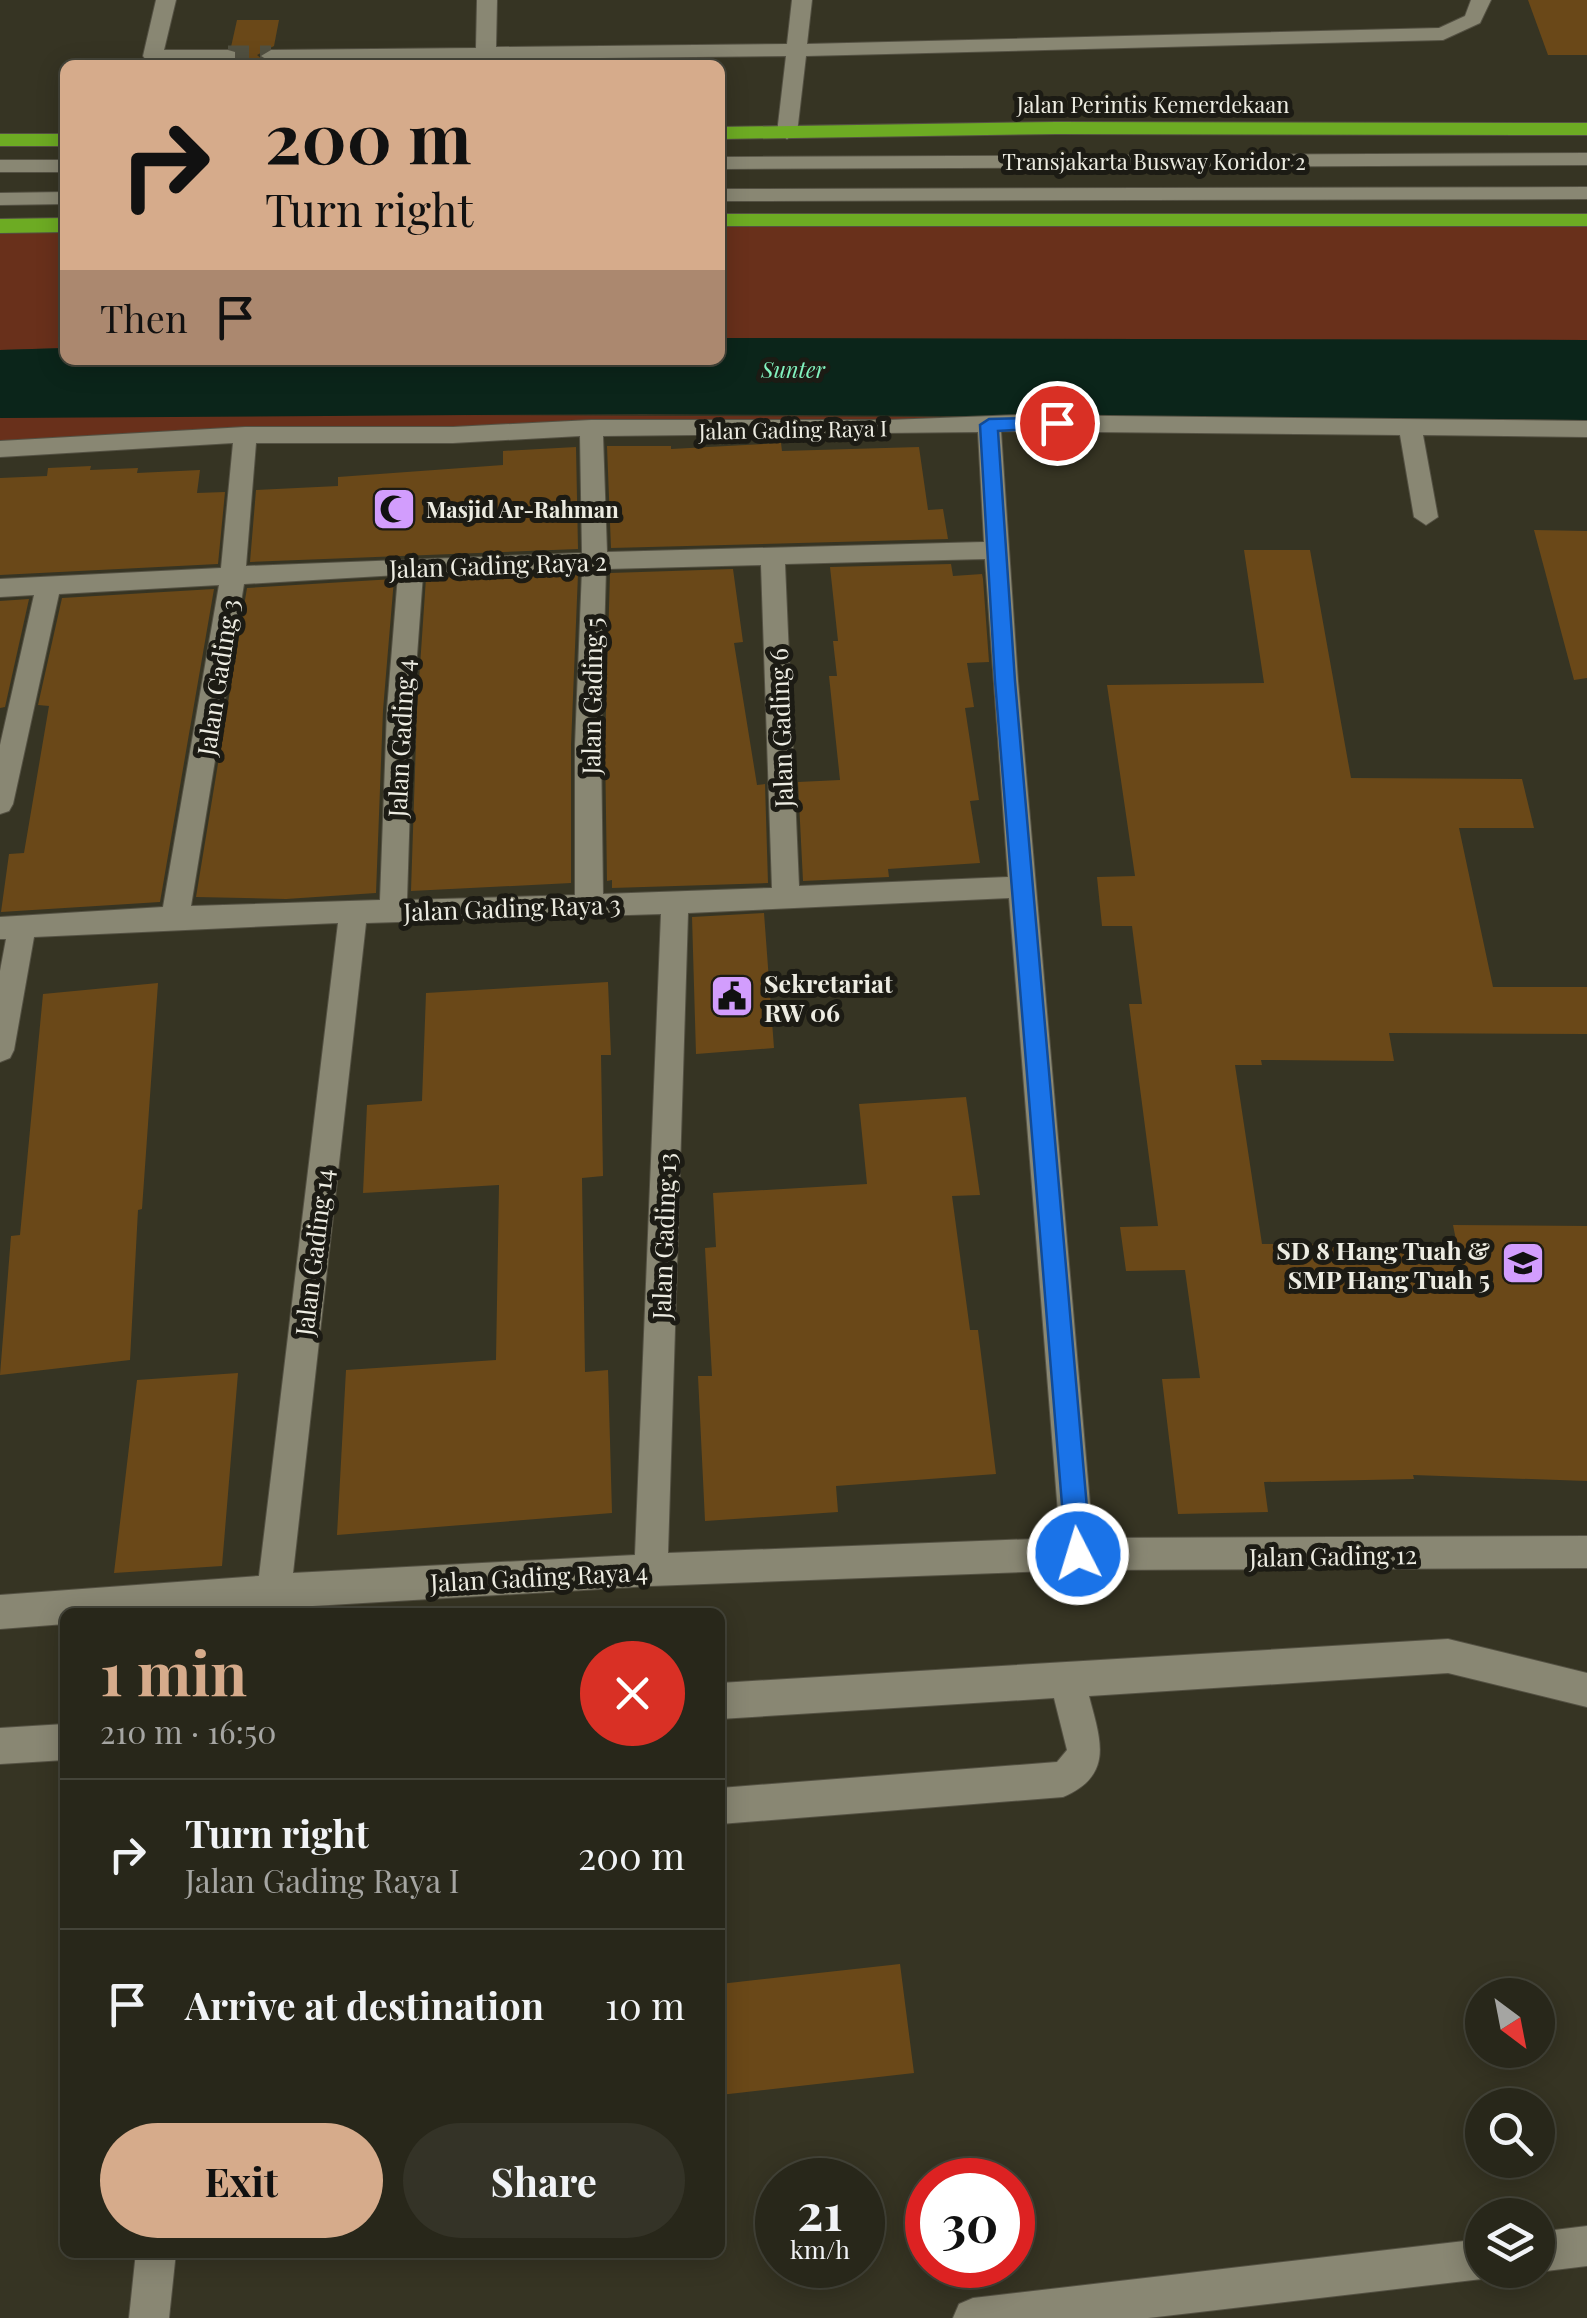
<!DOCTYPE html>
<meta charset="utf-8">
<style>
body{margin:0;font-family:"Playfair Display",serif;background:#343327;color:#f1f3f6;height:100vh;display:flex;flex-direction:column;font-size:38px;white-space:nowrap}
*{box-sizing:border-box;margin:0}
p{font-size:32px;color:#a5a5a2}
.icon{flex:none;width:55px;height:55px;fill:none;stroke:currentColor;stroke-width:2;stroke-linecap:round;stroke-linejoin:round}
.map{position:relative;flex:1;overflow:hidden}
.side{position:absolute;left:60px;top:1608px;width:665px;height:650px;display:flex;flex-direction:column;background:#28271a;border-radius:15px;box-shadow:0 5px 25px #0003,0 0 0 2px #444439}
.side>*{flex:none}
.top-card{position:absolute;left:60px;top:60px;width:665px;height:305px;border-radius:15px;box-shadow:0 5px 25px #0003,0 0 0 2px #444439;background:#d6ab8b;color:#111;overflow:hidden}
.needle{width:65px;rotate:148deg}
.controls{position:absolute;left:1465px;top:1978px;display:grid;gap:20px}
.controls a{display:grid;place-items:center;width:90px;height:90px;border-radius:50%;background:#28271a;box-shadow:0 5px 25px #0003,0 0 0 2px #444439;font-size:50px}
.speed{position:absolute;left:755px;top:2158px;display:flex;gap:20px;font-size:50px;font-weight:700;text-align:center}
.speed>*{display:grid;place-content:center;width:130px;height:130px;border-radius:50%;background:#28271a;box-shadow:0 5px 25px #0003,0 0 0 2px #444439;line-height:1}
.speed small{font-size:25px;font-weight:400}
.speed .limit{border:15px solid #d22;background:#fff;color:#111}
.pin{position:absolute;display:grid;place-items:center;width:85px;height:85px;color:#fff;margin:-42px;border:5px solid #fff;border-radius:50%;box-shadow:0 2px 10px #0007}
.me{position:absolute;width:110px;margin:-55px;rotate:355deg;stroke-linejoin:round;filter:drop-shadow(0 0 8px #0008)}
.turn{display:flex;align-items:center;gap:35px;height:210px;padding:0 40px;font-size:45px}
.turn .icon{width:130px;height:130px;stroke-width:2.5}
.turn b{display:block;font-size:70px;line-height:85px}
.then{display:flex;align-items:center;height:95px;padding:0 40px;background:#0003;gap:20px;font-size:38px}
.round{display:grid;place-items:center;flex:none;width:105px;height:105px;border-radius:52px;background:#343327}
.summary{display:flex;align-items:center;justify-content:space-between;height:170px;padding:0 40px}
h1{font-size:60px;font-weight:700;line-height:75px;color:#d6ab8b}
.button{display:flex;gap:20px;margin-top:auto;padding:20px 40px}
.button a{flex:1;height:115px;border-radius:60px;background:#d6ab8b;color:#111;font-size:40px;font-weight:700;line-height:115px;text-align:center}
.button a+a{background:#343327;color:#f1f3f6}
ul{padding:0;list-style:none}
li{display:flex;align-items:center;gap:30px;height:150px;padding:0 40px;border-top:2px solid #444439}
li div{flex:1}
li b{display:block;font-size:38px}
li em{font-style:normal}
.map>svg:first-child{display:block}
.green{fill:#69301b}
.water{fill:#0b251a}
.building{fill:#6a4818}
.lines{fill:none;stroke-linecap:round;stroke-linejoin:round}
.minor-tunnel{stroke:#515040;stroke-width:21;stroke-dasharray:21 11;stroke-linecap:butt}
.minor-casing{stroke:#545143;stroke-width:2}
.highway-casing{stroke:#545143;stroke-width:2}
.minor{fill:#898773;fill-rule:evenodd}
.highway{fill:#6dab23;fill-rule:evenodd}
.route{fill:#1a73e8;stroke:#114b97;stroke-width:2.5}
.labels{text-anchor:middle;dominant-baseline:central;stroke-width:10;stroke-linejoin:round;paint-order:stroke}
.far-street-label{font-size:22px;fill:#edece2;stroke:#1c1b14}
.far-water-label{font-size:22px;font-style:italic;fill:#82f3bf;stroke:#1c1b14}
.far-poi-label{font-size:22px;font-weight:bold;fill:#edece2;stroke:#1c1b14;text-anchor:start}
.street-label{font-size:25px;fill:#edece2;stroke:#1c1b14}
.poi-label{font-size:25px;font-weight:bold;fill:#edece2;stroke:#1c1b14;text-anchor:start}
</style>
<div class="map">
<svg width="1587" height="2318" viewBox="0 0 1587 2318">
<rect width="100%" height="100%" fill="#363423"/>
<!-- green -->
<path class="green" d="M1587,221V340L720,338V225Z
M0,228H65V348L0,350Z
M246,414L1587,420V427L1019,423L0,446V418Z"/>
<!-- water -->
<path class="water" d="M720,338L1587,340V420L643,414L0,418V350L65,348V360H720Z"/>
<!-- building -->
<path class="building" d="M1528,0H1587V55H1548Z
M237,20H279L274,46L257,55L269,65H226L239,60L238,50L231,47Z
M781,443L782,451L919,447L928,510L943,509L948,539L611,548L607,446H671V449Z
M576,447L578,549L250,562L256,490L338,486V477L503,465V451Z
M91,466L90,470L138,468L137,473L200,470L197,493L225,492L218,564L0,575V478L47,476L48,468Z
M1534,530L1587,531V678L1574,680Z
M1244,550H1310L1351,778L1522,779L1534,828H1459L1493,987H1587V1034L1389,1033L1394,1061L1261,1060L1262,1065H1235L1262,1244L1457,1245L1453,1225L1587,1226V1481L1413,1475L1414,1479L1264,1482L1268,1512L1178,1514L1162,1379L1200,1378L1185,1270L1126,1271L1120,1227L1158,1226L1129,1004H1142L1132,926H1102L1097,877L1135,876L1107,685L1264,683Z
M951,564L953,576L982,574L983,579L989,662L967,663L974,707L965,708L979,800L970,801L980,863L888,869L889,877L803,881L798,782L840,780L829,676H837L833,641H838L830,567Z
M733,569L743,642L734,643L757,785L765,784L768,883L612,888V880L607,881L605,745L610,573Z
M578,574L571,745V883L411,891L417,710L426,578Z
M394,579L383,710L376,893L286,899L196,897L247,588Z
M214,589L160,902L1,912L9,854L24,853L49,706L38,705L62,598Z
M29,599L5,707L0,708V601Z
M764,913L774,1048L696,1054L692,917Z
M608,982L611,1055H601L603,1176L582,1178L585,1372L608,1370L612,1513L337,1535L346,1370L496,1360L499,1185L363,1193L367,1105L422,1101L426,993Z
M158,983L142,1209L138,1210L130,1360L0,1375L11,1236L20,1235L43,994Z
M966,1097L980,1195L952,1196L970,1330H978L996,1474L836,1486L838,1512L705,1521L698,1376H712L705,1248L716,1247L713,1193L867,1184L859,1104Z
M238,1373L222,1566L114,1573L137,1380Z
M900,1964L914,2073L720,2095V1984Z"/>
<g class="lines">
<!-- minor-tunnel -->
<path class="minor-tunnel" d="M228,56H271"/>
<!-- minor casing -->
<g class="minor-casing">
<path id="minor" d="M156,0H176L164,50H228L235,52V60H146L143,56Z
M477,0H497L496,47L787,44L792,0H812L807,44L1439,28L1465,16L1471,0H1491L1480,23L1443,40L806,56L797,133L787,139L777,133L786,56L496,59V65H476V60L271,62L261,56L271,50L476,48Z
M1587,153V165L720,169V157Z
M0,160H65V172H0Z
M1587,187V199L720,201V189Z
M65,192V204L0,205V193Z
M1019,415L1587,421V437L1423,435L1438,517L1426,525L1414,517L1400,435L1001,431L1018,681L1093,1538L1587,1536V1568L1078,1570L651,1586L210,1612H65V1624L0,1629V1595L259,1576L338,923L34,937L14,1050L10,1058L0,1062V971L6,939H0V917L163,907L219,585L59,594L13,804L9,811L0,814V745L34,595L0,597V579L221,568L233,443L0,457V441L245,427H453L591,420H888ZM978,432L984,542L607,552L603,436ZM580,436L582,553L246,566L256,443H453ZM985,559L1008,877L799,886L785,564ZM761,565L772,888L603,894L601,745L606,569ZM582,570L575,745V895L407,900L413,710L423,574ZM398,575L387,710L380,900L191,906L244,584ZM1009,898L1060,1538L668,1553L688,913ZM661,914L635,1555L293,1573L366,923Z
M1448,1639L1587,1673V1707L1448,1673L1089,1696C1100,1739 1115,1775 1063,1797L720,1824V1788L1057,1762L1067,1750L1054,1698L720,1719V1683Z
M65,1724V1760L0,1764V1728Z
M1587,2226V2266L1538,2272L1533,2270H1538V2232Z
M1482,2239V2270H1498L1482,2279L1148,2318H953L959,2304L973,2298Z
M136,2252H176L169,2318H129Z"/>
</g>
<!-- highway casing -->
<g class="highway-casing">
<path id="highway" d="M1056,122L1587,123V135L1056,134L720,139V127Z
M0,134H65V146H0Z
M720,214H1587V226H720Z
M65,218V232L0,233V219Z"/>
</g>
<!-- minor -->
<use href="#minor" class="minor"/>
<!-- highway -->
<use href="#highway" class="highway"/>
</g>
<!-- route -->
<path class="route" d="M1057,417L1063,419V427L998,431L1015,681L1091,1554L1088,1563L1078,1567L1069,1563L1066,1554L995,681L980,425L989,419Z"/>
<!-- icons -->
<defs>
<g id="mosque-square" transform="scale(2.25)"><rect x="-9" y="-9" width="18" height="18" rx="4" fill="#d29dfd" stroke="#1c1b14"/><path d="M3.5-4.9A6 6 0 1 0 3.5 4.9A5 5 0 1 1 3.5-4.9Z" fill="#111"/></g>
<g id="civic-square" transform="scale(2.25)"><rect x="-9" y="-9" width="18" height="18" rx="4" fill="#d29dfd" stroke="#1c1b14"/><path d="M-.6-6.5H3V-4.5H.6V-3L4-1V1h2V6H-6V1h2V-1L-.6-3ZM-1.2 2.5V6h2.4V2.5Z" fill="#111"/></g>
<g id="school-square" transform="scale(2.25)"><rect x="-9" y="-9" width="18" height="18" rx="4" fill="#d29dfd" stroke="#1c1b14"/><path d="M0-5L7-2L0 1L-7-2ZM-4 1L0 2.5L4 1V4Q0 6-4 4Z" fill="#111"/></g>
</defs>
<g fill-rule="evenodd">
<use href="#mosque-square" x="394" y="509"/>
<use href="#civic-square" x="732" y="996"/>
<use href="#school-square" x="1523" y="1263"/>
</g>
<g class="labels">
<!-- far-street labels -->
<g class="far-street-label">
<text x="1153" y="104">Jalan Perintis Kemerdekaan</text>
<text x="1154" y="161">Transjakarta Busway Koridor 2</text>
<text transform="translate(793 429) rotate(-1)">Jalan Gading Raya I</text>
</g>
<!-- far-water labels -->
<g class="far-water-label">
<text x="793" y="369">Sunter</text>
</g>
<!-- far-poi labels -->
<g class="far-poi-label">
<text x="426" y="509">Masjid Ar-Rahman</text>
</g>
<!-- street labels -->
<g class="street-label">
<text transform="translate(498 564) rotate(-2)">Jalan Gading Raya 2</text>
<text transform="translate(217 677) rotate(-81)">Jalan Gading 3</text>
<text transform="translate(591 696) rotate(-89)">Jalan Gading 5</text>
<text transform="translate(780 728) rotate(-92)">Jalan Gading 6</text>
<text transform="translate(400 738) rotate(-87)">Jalan Gading 4</text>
<text transform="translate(512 907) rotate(-2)">Jalan Gading Raya 3</text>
<text transform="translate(663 1236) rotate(-88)">Jalan Gading 13</text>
<text transform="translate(313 1252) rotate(-83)">Jalan Gading 14</text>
<text transform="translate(1333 1555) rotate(-1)">Jalan Gading 12</text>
<text transform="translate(539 1576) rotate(-3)">Jalan Gading Raya 4</text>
</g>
<!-- poi labels -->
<g class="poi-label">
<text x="764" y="982">Sekretariat<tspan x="764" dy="29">RW 06</tspan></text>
<text x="1490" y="1249" text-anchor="end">SD 8 Hang Tuah &amp;<tspan x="1490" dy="29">SMP Hang Tuah 5</tspan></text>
</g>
</g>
</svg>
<div class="controls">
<a><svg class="needle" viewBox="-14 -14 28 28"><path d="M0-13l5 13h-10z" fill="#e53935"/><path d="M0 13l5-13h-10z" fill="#a5a5a2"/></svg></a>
<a><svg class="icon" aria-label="search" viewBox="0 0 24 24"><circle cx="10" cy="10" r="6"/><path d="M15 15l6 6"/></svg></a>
<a><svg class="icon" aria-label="layers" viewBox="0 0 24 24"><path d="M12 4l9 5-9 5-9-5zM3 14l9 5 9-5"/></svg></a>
</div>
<div class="speed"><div>21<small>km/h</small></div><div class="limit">30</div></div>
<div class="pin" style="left:1057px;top:423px;background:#d93025"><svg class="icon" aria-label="arrive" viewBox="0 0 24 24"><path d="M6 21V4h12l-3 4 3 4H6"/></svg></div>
<svg class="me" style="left:1078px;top:1554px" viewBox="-20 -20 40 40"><circle r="17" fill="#1a73e8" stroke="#fff" stroke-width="3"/><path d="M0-11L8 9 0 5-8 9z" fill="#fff"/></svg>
<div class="top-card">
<div class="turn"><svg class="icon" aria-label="right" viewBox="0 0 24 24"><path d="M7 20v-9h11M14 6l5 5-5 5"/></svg><div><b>200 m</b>Turn right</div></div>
<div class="then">Then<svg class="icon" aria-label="arrive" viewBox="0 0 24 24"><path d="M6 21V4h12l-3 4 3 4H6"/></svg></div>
</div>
<section class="side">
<div class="summary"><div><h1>1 min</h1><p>210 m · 16:50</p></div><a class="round" style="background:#d93025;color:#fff"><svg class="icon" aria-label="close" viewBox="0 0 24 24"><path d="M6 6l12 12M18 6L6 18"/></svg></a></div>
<ul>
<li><svg class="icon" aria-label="right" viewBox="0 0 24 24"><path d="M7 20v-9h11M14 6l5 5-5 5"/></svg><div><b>Turn right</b><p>Jalan Gading Raya I</p></div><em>200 m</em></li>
<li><svg class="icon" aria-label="arrive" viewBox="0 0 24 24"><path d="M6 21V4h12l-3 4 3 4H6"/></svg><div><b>Arrive at destination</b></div><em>10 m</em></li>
</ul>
<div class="button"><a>Exit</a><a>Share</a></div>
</section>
</div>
